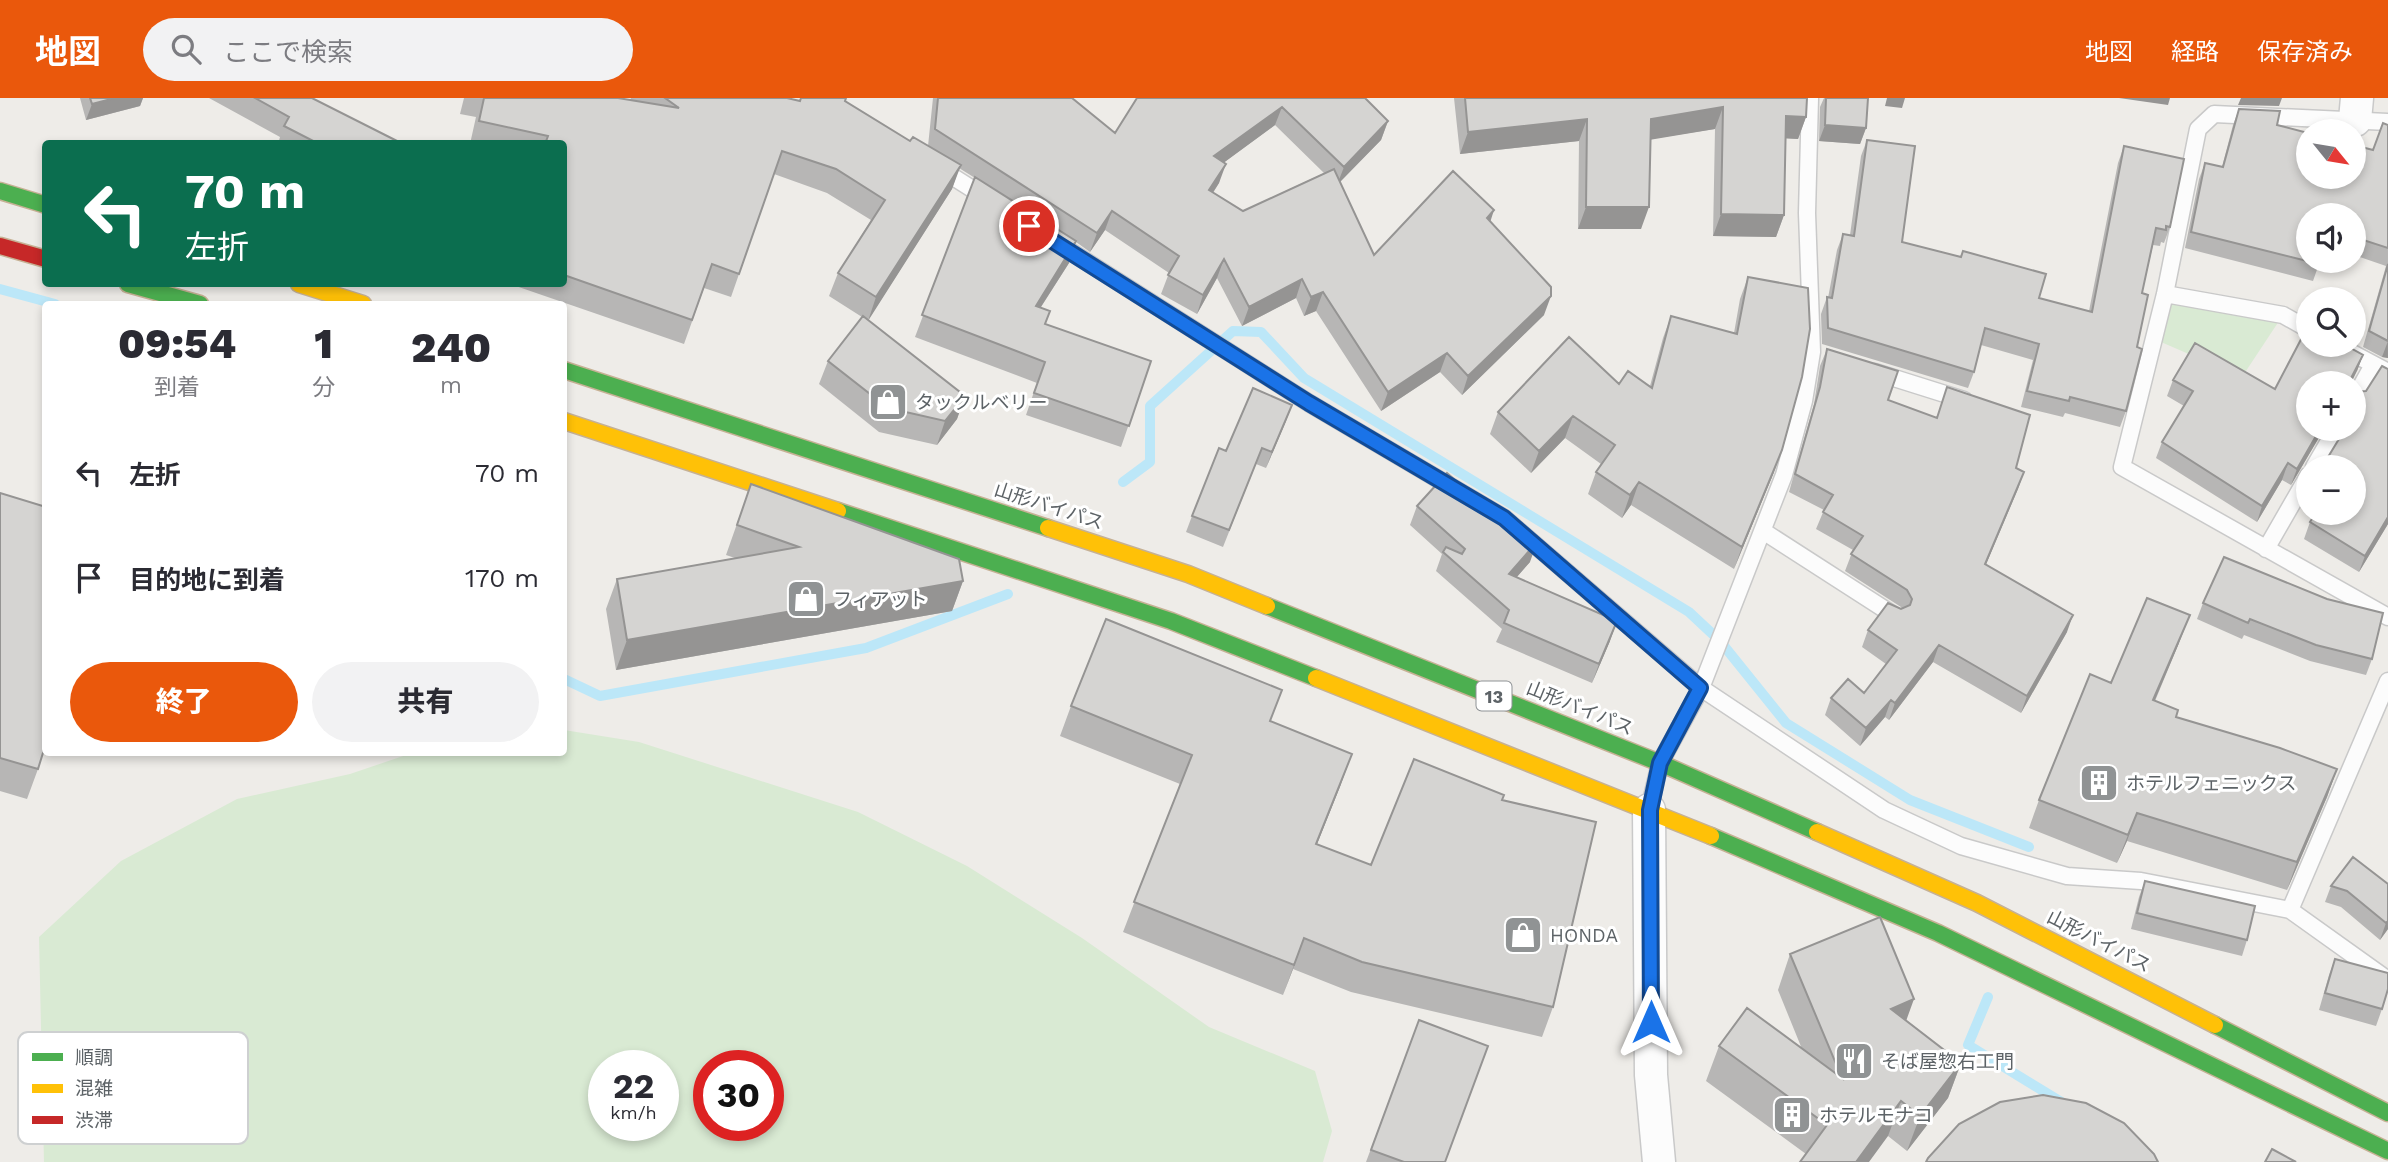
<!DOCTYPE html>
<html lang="ja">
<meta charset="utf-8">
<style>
body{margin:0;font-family:"Work Sans","Noto Sans JP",sans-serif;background:#f2f2f3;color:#2b2b33;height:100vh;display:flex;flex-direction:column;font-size:26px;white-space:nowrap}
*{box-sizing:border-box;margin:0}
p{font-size:23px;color:#7c7c81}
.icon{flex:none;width:38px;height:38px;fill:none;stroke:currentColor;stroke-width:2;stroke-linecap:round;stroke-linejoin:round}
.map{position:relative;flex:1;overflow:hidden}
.panel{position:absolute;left:42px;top:203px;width:525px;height:455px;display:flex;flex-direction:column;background:#fff;border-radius:7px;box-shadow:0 4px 10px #0003}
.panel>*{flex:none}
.hud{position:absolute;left:42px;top:42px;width:525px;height:147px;border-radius:7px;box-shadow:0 4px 10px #0003;background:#0b6e4f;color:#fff;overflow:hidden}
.needle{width:46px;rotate:120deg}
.buttons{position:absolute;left:2296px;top:21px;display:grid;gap:14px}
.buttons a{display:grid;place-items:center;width:70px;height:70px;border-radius:50%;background:#fff;box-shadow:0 4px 10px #0003;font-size:35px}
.speed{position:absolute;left:588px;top:952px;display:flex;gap:14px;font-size:35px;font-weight:700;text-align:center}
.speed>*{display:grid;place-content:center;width:91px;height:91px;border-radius:50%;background:#fff;box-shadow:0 4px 10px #0003;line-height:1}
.speed small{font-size:18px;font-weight:400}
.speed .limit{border:10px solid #d22;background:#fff;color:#111}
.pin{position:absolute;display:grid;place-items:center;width:60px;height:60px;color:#fff;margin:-30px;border:4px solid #fff;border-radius:50%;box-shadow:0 2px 7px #0007}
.me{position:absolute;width:77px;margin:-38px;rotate:0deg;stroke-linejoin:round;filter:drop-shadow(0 0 5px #0008)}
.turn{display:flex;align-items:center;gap:24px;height:147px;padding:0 28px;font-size:32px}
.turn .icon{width:91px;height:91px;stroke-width:2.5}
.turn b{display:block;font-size:49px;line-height:60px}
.eta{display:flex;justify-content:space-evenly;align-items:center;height:119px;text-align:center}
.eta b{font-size:42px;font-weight:800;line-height:49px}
.primary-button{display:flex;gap:14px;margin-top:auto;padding:14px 28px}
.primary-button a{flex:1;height:80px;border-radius:42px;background:#ea580c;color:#fff;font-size:28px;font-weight:800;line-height:80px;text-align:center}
.primary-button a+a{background:#f2f2f3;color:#2b2b33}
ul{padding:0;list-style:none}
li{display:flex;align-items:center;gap:21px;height:105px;padding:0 28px}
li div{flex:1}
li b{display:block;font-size:26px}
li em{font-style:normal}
header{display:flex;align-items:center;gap:42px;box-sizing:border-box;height:98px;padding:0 35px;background:#ea580c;color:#fff}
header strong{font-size:33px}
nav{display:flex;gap:38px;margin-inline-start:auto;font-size:24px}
.search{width:490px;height:63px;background:#f2f2f3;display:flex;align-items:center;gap:18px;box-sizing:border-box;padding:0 24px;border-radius:38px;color:#7c7c81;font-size:26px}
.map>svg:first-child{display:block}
.green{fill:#d9ead3;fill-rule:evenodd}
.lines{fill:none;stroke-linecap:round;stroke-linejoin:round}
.stream{stroke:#bce7f8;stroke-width:10}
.lane-casing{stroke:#c9c9c9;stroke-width:19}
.street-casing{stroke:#c9c9c9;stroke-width:35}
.fast-casing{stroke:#c6b194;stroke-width:19}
.slow-casing{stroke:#c6b194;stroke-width:19}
.jam-casing{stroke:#c6b194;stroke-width:19}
.lane{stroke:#fcfcfc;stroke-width:16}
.street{stroke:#fcfcfc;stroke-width:32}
.fast{stroke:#4caf50;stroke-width:16}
.slow{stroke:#ffc107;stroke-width:16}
.jam{stroke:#c62828;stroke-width:16}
.wall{fill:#b7b6b5;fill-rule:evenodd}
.shaded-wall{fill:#959493}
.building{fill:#d5d4d2;stroke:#959493;stroke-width:2}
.route-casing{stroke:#114b97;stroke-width:18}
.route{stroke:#1a73e8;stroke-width:12}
.labels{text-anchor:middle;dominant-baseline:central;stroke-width:6;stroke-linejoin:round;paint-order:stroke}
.shield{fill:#fff;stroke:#8e9295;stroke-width:2}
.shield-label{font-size:18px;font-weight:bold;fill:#5d6367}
.poi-label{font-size:19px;fill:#5d6367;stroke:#fff;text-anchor:start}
.street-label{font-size:19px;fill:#5d6367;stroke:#fff}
.key{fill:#fff;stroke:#ced0d1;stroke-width:2}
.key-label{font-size:19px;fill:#5d6367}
</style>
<header>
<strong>地図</strong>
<div class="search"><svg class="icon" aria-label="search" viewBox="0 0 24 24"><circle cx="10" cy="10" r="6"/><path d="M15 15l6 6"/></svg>ここで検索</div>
<nav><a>地図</a><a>経路</a><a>保存済み</a></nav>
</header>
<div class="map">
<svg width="2388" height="1064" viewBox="0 0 2388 1064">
<rect width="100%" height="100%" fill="#eeece8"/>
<!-- green -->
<path class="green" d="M2165,196L2283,217L2242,279L2154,241Z
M564,632L639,644L858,714L967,768L1082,840L1209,929L1315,973L1332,1033L1323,1064H44L39,839L121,763L237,701L350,676L412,655L564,654ZM604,968H663V1027H604ZM709,968H768V1027H709Z"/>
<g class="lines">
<!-- stream -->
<path class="stream" d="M0,191L55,206
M1123,384L1150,364V308L1233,233L1261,234L1304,280L1689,514L1720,543L1786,625L1910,702L2029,749
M564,581L600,598L866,550L1008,496
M1988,899L1968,947L2063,1005"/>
<!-- lane casing -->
<g class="lane-casing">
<path id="lane" d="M2388,24L2214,16L2198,31L2165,196L2122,369L2388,519
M939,70L988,101
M1054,143L1309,305L1504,420L1701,590L1784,377L1804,303L1812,254L1807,115L1810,0
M2165,196L2283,217L2308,231
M2337,247L2388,274
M1875,274L1964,302
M2354,301L2373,267
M2314,369L2336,331
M1763,433L1895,518
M2266,451L2308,378
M1649,712L1660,665L1701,590L1884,712L1961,748L2067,778L2141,783L2290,812L2388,583
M2290,812L2388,882"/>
</g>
<!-- street casing -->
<g class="street-casing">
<path id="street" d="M2355,22L2357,0
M1649,712L1651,977L1659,1064"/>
</g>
<!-- fast casing -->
<g class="fast-casing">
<path id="fast" d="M0,93L46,107
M128,186L200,206
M564,272L1048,430
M838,413L1171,523L1316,580
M1267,508L1660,665L1817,734
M1711,738L1938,835L2388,1053
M2215,927L2388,1015"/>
</g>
<!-- slow casing -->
<g class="slow-casing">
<path id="slow" d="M299,186L363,206
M564,323L838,413
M1048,430L1188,476L1267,508
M1316,580L1711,738
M1817,734L1977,805L2215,927"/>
</g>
<!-- jam casing -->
<g class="jam-casing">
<path id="jam" d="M0,148L46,161"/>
</g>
<!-- lane -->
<use href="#lane" class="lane"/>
<!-- street -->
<use href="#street" class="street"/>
<!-- fast -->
<use href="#fast" class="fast"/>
<!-- slow -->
<use href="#slow" class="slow"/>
<!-- jam -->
<use href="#jam" class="jam"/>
</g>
<!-- wall -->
<path class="wall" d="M80,0H143L140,8L86,22Z
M209,0H312L403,46H278L280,39Z
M464,0H618L630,2L631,0H787L800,3H845L910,43L928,48L933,0H1072L1115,35L1137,0H1365L1388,23L1381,42L1340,84L1374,157L1490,124L1544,217L1462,297L1440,274L1381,313L1316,213L1304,218L1296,200L1242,228L1217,180L1197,216L1161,196L1169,175L1105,132L1090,154L1076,144L1069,165L1041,209L1045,226L1151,263L1121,349L1026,317L1037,285L915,239L975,80L959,70L952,91L868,222L965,298L957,321L937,347L879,334L819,286L828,263L862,219L829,198L838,175L871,122L827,95L774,76L731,199L704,190L684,246L510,186H564V46H470L476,19L460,16ZM1275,27L1324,75L1243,113L1213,95L1219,85L1223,65Z
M1454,0H1807L1806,19L1798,41L1785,40L1784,117L1776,139L1713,138L1715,31L1650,41L1641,131H1578L1579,43L1460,56Z
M1824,0H1868L1866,30L1860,46L1819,43L1820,9Z
M2239,11L2277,27L2373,52L2388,27V260L2382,259L2363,249L2386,168L2354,157V117H2308L2320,163L2313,183L2185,150L2199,81L2205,65L2222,69L2233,27Z
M1867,42L1902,144L1961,159L1963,153L2039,200L2089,213L2118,65L2124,48L2170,129L2164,145L2161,144L2160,148L2153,147L2142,195L2137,249L2126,313L2120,329L2065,315L2063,319L2021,309L2033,262L1981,247L1974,274L1968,290L1822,246L1821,216L1827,199L1828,200L1837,152L1843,136L1850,137L1861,58Z
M1748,179L1774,374L1734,471L1631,407L1622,420L1588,396L1596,374L1601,366L1565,340L1531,375L1490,336L1498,314L1619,286L1650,288L1663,240L1671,218L1734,235L1740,201Z
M1827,251L1888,302L1937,320L1947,289L2016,370L2024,374L1986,466L2067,534L2021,615L1933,564L1889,622L1885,619L1860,648L1825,617L1831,600L1864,595L1886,566L1862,549L1868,532L1902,511L1901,509L1845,473L1853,452L1816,431L1824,412L1789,394L1814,306L1820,268Z
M2363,257L2357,273L2308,285L2324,331L2291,387L2282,382L2257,424L2156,360L2162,344L2184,308L2167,298L2173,282L2275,291Z
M1286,323L1266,370L1256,366L1223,449L1186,434L1192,418L1226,353Z
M751,386L963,483L952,513L616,572L606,511L617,481L735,460L726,457Z
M0,395L38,671L27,701L0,693Z
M1417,408L1530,464L1516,480L1610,543L1592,585L1496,544L1502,531L1436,473L1442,456L1410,427Z
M2354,415L2388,426L2359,474L2304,441L2310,424Z
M2203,505L2372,561L2366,577L2310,563L2244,537L2242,541L2197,521Z
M2179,545L2155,603L2176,619L2337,671L2327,699L2287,792L2127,743L2117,765L2029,730L2039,702L2111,585Z
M1071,608L1270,623L1341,686L1317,746L1371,767L1502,702L1553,909L1542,939L1351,894L1293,871L1283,897L1123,834L1180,686L1060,638Z
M2145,783L2247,842L2242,858L2131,831L2139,799Z
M2388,786V831L2380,842L2341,809L2325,804L2331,788Z
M1790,856L1906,922L1961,965L1948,1000L1907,1053L1888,1038L1806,1056L1706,983L1719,948L1802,951L1778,892Z
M2335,861L2382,911L2376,928L2319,912L2329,877Z
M1419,922L1445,1064H1366Z"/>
<!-- shaded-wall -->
<path class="shaded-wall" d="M115,0H143L140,8L86,22L92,6Z
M1887,0H1905L1902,10L1885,8Z
M2119,0H2170L2168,7Z
M2241,0H2282L2279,8L2238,7Z
M1282,9L1275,27L1207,77L1214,58Z
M1723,9L1715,31L1643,43L1651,21Z
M1786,18L1806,19L1798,41L1778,40Z
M1587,21L1579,43L1460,56L1468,34Z
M1388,23L1381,42L1337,87L1344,69Z
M1825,27L1866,30L1860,46L1819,43Z
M1226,66L1219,85L1202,111L1209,92Z
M961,67L952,91L868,223L876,199Z
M1586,109H1649L1641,131H1578Z
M1494,112L1488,131L1487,120Z
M1112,113L1105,132L1090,154L1097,135Z
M1721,116L1784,117L1776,139L1713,138Z
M1076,143L1069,165L1028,229L1036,208Z
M1224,161L1217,180L1197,216L1203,197Z
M1302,181L1296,200L1242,228L1249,209Z
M1323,194L1316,213L1304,218L1311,199Z
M1551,198L1544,217L1462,297L1468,278Z
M2388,243V260L2382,259Z
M1447,255L1440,274L1381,313L1388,294Z
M2363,257L2357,273L2351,285H2349Z
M965,298L957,321L937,347L945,323Z
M1292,307L1286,323L1266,370L1272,354Z
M1573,318L1565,340L1531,375L1539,353Z
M2320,331H2324L2291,387L2297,371Z
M1782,352L1774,374L1734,471L1742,449Z
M2288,365L2282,382L2257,424L2262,408Z
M2024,374L2018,391L1979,483L1985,466Z
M1639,384L1631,407L1622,420L1630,397Z
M2388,419V426L2359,474L2365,458Z
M1537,444L1530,464L1502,496L1509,476Z
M963,483L952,513L616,572L627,542Z
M2073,517L2067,534L2021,615L2027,598Z
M2190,517L2179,545L2143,630L2153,602Z
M1617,523L1610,543L1592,585L1599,566Z
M1939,547L1933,564L1889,622L1895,605Z
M1891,602L1885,619L1860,648L1866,630Z
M1352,656L1341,686L1305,776L1316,746Z
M2337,671L2327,699L2287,792L2297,764Z
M2137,715L2127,743L2117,765L2128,737Z
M2388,823V831L2380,842L2386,825Z
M1304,840L1293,871L1283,897L1294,867Z
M1914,901L1901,937L1891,911Z
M1961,965L1948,1000L1907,1053L1920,1018Z
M1901,1003L1888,1038L1869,1064H1856Z"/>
<!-- building -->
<path class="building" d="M90,0H115L92,6Z
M255,0H312L403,46H319L284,28L289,19Z
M484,0H618L679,10L665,0H787L800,3L801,0H846L845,3L910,43L913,39L961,67L876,199L838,175L885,102L836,71L782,53L739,176L712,166L692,222L564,177V46H545L548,38L479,23Z
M938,0H1072L1115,35L1137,0H1365L1388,23L1344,69L1282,9L1214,58L1226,66L1209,92L1243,113L1334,71L1374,157L1453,73L1494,112L1487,120L1551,189V198L1468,278L1447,255L1388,294L1323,194L1311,199L1302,181L1249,209L1224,161L1203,197L1168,177L1179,158L1112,113L1097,135L935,31Z
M1465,0H1807L1806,19L1786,18L1784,117L1721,116L1723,9L1651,21L1649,109H1586L1587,21L1468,34Z
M1826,0H1868L1866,30L1825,27Z
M2239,11L2280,13L2277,27L2308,35V79H2354V47L2373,52L2383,25L2388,27V150L2354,139V117H2308V163H2320L2319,166L2191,134L2205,65L2223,69Z
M1867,42L1915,48L1902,144L1961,159L1963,153L2046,176L2039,200L2092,214L2124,48L2184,61L2170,129L2166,128V132L2156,130L2142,195L2148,197L2137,249L2142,251L2126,313L2070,299L2069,303L2027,293L2039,246L1985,230L1974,274L1828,230L1827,199L1832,200L1843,136L1854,138Z
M975,79L1076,143L1036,208L1050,213L1045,226L1151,263L1129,328L1034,295L1045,264L922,217Z
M2388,166V243L2369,233Z
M1748,179L1808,190L1810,231L1802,279L1782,352L1742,449L1639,384L1630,397L1596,374L1615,347L1573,318L1539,353L1498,314L1569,239L1619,286L1628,273L1652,290L1671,218L1737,236Z
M863,218L965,298L945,323L888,310L828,263Z
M2308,228V247H2345L2363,257L2349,284L2350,285H2308V331H2320L2297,371L2288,365L2262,408L2162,344L2193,293L2173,282L2195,245L2275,291Z
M1827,251L1898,273L1888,302L1937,320L1947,289L2030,317L2016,370L2024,374L1985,466L2073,517L2027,598L1939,547L1895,605L1891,602L1866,630L1831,600L1848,581L1864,595L1897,552L1868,532L1888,505L1901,511L1910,507L1912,501L1907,492L1851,456L1863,438L1823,414L1833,397L1795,376L1820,289Z
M2382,268L2388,271V419L2365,458L2310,424L2316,415H2354V369H2322L2345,331H2354V293V294L2366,293Z
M1253,290L1292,307L1272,354L1262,350L1229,432L1192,418L1219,350L1226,353Z
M1447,375L1495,417L1500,412L1537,444L1509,476L1617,523L1599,566L1504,525L1509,512L1443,454L1446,449L1462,456L1465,451L1417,408Z
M751,386L959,461L963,483L627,542L617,481L799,449L737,427Z
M0,395L46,409V645L38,671L0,660Z
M2224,459L2327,501L2383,515L2372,561L2316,547L2250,521L2248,525L2203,505Z
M2147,500L2190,517L2153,602L2178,612L2176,619L2280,650L2337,671L2297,764L2137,715L2128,737L2039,702L2090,576L2111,585Z
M1106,521L1282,592L1270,623L1352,656L1316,746L1371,767L1414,661L1504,697L1502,702L1596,724L1553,909L1362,864L1304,840L1294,867L1134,804L1192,657L1071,608Z
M2353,759L2388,786V823L2386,825L2347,793L2331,788Z
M2145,783L2255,808L2247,842L2137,815Z
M1880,819L1914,901L1891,911L1961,965L1920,1018L1901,1003L1856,1064H1800L1827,1027L1719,948L1747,910L1842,980L1790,856Z
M2335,861L2388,875V891L2382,911L2325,895Z
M1419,922L1488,948L1445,1064H1404L1371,1052Z
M2043,997L2086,1005L2124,1025L2154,1056L2158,1064H1926L1928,1060L1959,1026L2000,1004Z
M2272,1051L2296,1064H2265Z"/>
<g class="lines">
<!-- route casing -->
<g class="route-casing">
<path id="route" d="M1029,128L1309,305L1504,420L1700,590L1660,665L1650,712L1651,924"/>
</g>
<!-- route -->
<use href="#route" class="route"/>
</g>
<!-- icons -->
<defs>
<g id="shop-square" transform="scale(2.0125)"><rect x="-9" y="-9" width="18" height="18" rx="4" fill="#909394" stroke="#fff"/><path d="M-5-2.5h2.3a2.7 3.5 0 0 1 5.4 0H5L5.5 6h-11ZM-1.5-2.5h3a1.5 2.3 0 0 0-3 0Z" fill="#fff"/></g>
<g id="building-square" transform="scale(2.0125)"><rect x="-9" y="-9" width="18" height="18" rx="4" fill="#909394" stroke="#fff"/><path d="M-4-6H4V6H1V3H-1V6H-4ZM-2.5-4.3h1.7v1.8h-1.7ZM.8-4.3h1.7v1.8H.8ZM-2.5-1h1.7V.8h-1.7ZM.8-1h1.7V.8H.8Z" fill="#fff"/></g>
<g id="restaurant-square" transform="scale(2.0125)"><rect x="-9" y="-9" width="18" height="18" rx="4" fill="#909394" stroke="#fff"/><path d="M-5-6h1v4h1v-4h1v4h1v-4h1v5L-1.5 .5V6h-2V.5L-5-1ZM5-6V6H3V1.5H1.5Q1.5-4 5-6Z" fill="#fff"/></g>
</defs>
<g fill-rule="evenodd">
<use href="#shop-square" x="888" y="304"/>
<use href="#shop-square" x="806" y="501"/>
<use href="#building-square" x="2099" y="685"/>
<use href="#shop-square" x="1523" y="837"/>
<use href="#restaurant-square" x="1854" y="963"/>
<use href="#building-square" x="1792" y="1017"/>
</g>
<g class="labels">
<!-- shield labels -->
<rect class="shield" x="1476.5" y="583.5" width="35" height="29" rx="5"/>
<g class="shield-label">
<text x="1494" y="598">13</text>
</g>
<!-- poi labels -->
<g class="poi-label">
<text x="915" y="304">タックルベリー</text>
<text x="833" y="501">フィアット</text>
<text x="2126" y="685">ホテルフェニックス</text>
<text x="1550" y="837">HONDA</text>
<text x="1881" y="963">そば屋惣右工門</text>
<text x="1819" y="1017">ホテルモナコ</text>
</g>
<!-- street labels -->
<g class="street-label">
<text transform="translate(1049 408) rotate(18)">山形バイパス</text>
<text transform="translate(1580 610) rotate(22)">山形バイパス</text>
<text transform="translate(2099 843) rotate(27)">山形バイパス</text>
</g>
</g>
<!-- legend -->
<rect x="18" y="934" width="230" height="112" rx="10" class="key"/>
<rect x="32" y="955" width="31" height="8" fill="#4caf50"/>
<rect x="32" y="986" width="31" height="9" fill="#ffc107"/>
<rect x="32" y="1018" width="31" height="8" fill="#c62828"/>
<g class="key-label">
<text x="75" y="966">順調</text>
<text x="75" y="997">混雑</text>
<text x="75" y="1029">渋滞</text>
</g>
</svg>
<div class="buttons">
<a><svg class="needle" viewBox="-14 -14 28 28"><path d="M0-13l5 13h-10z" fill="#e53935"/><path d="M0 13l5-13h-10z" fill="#7c7c81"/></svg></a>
<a><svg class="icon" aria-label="sound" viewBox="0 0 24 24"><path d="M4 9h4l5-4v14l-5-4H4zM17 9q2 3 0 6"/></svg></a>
<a><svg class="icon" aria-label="search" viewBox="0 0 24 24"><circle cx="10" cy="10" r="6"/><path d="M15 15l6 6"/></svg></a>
<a>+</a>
<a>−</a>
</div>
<div class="speed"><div>22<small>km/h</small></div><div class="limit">30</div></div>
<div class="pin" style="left:1029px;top:128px;background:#d93025"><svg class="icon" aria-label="arrive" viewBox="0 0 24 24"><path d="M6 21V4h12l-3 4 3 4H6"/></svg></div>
<svg class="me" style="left:1651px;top:924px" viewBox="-20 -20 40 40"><path d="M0-17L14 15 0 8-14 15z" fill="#1a73e8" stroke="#fff" stroke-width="4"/></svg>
<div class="hud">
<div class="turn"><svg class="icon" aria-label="left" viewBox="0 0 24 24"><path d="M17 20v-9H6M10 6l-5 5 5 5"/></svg><div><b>70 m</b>左折</div></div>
</div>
<section class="panel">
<div class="eta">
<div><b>09:54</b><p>到着</p></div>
<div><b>1</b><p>分</p></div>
<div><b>240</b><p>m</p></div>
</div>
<ul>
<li><svg class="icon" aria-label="left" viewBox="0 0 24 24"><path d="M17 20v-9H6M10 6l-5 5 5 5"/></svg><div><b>左折</b></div><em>70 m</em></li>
<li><svg class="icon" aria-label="arrive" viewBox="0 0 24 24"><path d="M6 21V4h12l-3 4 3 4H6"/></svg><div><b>目的地に到着</b></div><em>170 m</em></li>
</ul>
<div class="primary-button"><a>終了</a><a>共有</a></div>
</section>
</div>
